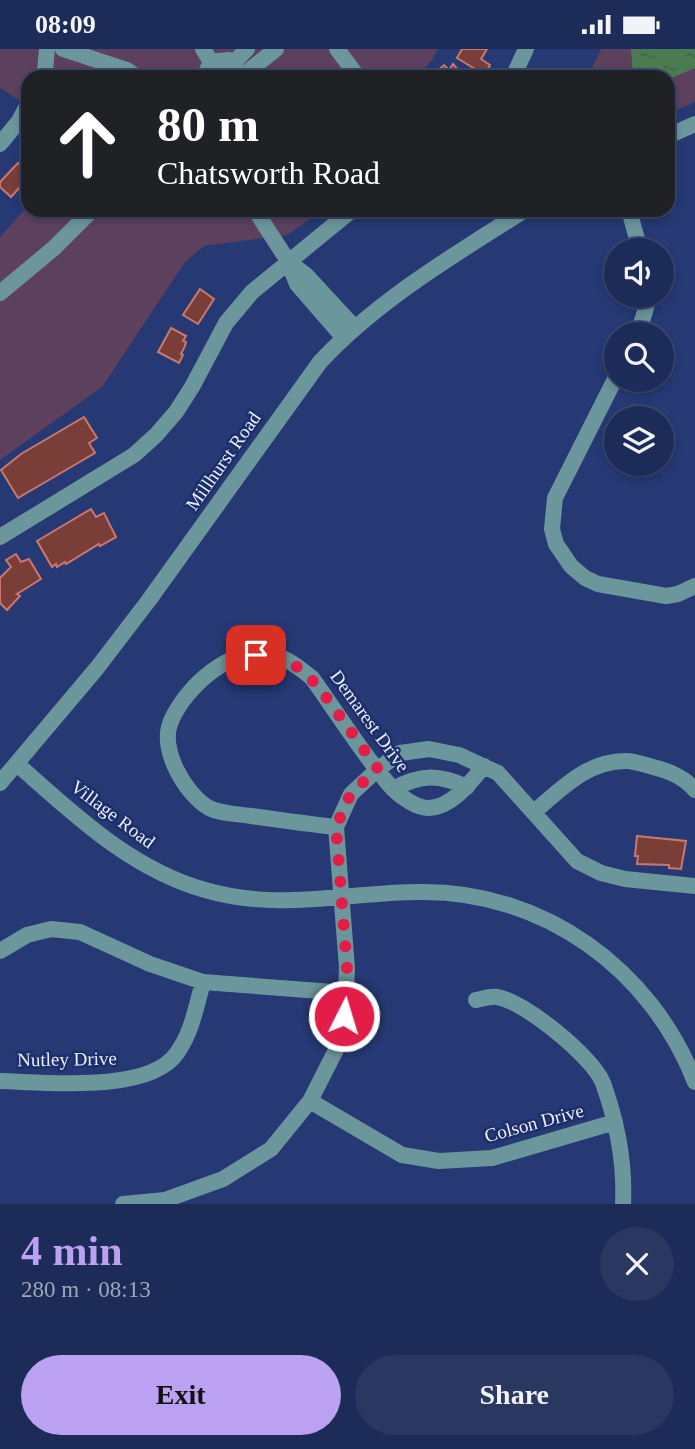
<!DOCTYPE html>
<meta charset="utf-8">
<style>
body{margin:0;font-family:Georgia,serif;background:#293761;color:#f1f3f6;height:100vh;display:flex;flex-direction:column;font-size:26px;white-space:nowrap}
*{box-sizing:border-box;margin:0}
p{font-size:23px;color:#a0a7ba}
.icon{flex:none;width:38px;height:38px;fill:none;stroke:currentColor;stroke-width:2;stroke-linecap:round;stroke-linejoin:round}
.map{position:relative;height:1155px;overflow:hidden}
.panel{display:flex;flex-direction:column;background:#1c2b58;flex:1}
.panel>*{flex:none}
.hud{position:absolute;left:21px;top:21px;width:654px;height:147px;border-radius:21px;box-shadow:0 4px 10px #0003,0 0 0 2px #3a476e;background:#202124;color:#fff;overflow:hidden}
.fabs{position:absolute;left:604px;top:189px;display:grid;gap:14px}
.fabs a{display:grid;place-items:center;width:70px;height:70px;border-radius:50%;background:#1c2b58;box-shadow:0 4px 10px #0003,0 0 0 2px #3a476e;font-size:35px}
.pin{position:absolute;display:grid;place-items:center;width:60px;height:60px;color:#fff;margin:-30px;border-radius:14px;box-shadow:0 4px 10px #0006}
.me{position:absolute;width:77px;margin:-38px;rotate:5deg;stroke-linejoin:round;filter:drop-shadow(0 0 5px #0008)}
.turn{display:flex;align-items:center;gap:24px;height:147px;padding:0 21px;font-size:32px}
.turn .icon{width:91px;height:91px;stroke-width:2.5}
.turn b{display:block;font-size:49px;line-height:60px}
.round{display:grid;place-items:center;flex:none;width:74px;height:74px;border-radius:37px;background:#293761}
.overview{display:flex;align-items:center;justify-content:space-between;height:119px;padding:0 21px}
h1{font-size:42px;font-weight:700;line-height:52px;color:#bca0f2}
.primary-button{display:flex;gap:14px;margin-top:auto;padding:14px 21px}
.primary-button a{flex:1;height:80px;border-radius:42px;background:#bca0f2;color:#111;font-size:28px;font-weight:700;line-height:80px;text-align:center}
.primary-button a+a{background:#293761;color:#f1f3f6}
.status{display:flex;justify-content:space-between;align-items:center;height:49px;padding:0 35px;background:#1c2b58;direction:ltr}
.status svg{height:19px;fill:currentColor}
.map>svg:first-child{display:block}
.grass{fill:#5d405d}
.water{fill:url(#water-ripples)}
.building{fill:#7a3e38;stroke:#ca786e;stroke-width:2}
.lines{fill:none;stroke-linecap:round;stroke-linejoin:round}
.minor{stroke:#6b969c;stroke-width:16}
.route{stroke:#e11d48;stroke-width:12;stroke-dasharray:0 21.6}
.labels{text-anchor:middle;dominant-baseline:central;stroke-width:5;stroke-linejoin:round;paint-order:stroke}
.street-label{font-size:19px;fill:#e9effe;stroke:#1d2e69}
</style>
<div class="status"><b>08:09</b><svg viewBox="0 0 49 12"><path d="M0 12V9h3v3zM5 12V6h3v6zM10 12V3h3v9zM15 12V0h3v12zM26 1h20v11H26zM47 4h2v5h-2z"/></svg></div>
<div class="map">
<svg width="695" height="1155" viewBox="0 0 695 1155">
<defs>
<pattern id="water-ripples" width="26" height="14" patternUnits="userSpaceOnUse" patternTransform="scale(1.75)"><rect width="26" height="14" fill="#4b7c51"/><path d="M2 4q2-2 4 0t4 0M15 11q2-2 4 0t4 0" fill="none" stroke="#48624e"/></pattern>
</defs>
<rect width="100%" height="100%" fill="#263975"/>
<!-- grass -->
<path class="grass" d="M0,0H438L432,11L416,28H28V57L0,39Z
M601,0H695V53L669,64L668,28H600L592,19Z
M28,157V161H323L287,186L204,197L185,213L102,338L0,411V188Z"/>
<!-- water -->
<path class="water" d="M631,0H695V19L669,30L636,28L633,25Z"/>
<!-- building -->
<path class="building" d="M462,0H487L481,10L490,16L485,26L457,9Z
M453,15L464,28H440L436,23L444,16L449,21Z
M18,114L28,123V129L11,148L0,138V133Z
M200,240L214,250L198,275L183,266Z
M171,279L186,287L183,292L186,293L185,297L181,305L183,306L179,314L158,303Z
M84,368L97,389L89,394L95,404L18,449L1,421L21,405Z
M91,460L96,468L104,464L116,488L100,497L99,495L66,515L65,513L57,518L56,515L52,518L37,492Z
M16,505L21,513L29,510L41,530L17,545L20,547L7,561L0,554V529L11,518L6,511Z
M637,787L686,792L681,820L669,819V816L637,815L638,807H635Z"/>
<g class="lines">
<!-- minor -->
<path class="minor" d="M63,0L127,21L137,28
M203,0L211,13L204,28
M337,0L358,28
M211,13L229,11L242,27
M42,28L45,22L47,0
M220,28L247,0
M241,28L276,0
M513,28L526,0
M668,87L695,75
M0,95L19,72L28,55
M255,161L288,212
M629,161L640,201
M0,244L54,199L92,161
M638,285L646,259L647,247
M343,288L297,235L288,212L306,226L354,278
M616,328L555,449L552,480L556,495L571,517L585,529L598,535L666,547L678,545L695,537
M0,488L134,406L156,386L176,363L192,338L226,274L252,243L352,161
M17,715C74,765 130,820 205,841C281,863 345,843 421,843C544,842 651,920 695,1033
M0,734L97,619L149,551L320,313C378,251 454,206 525,161
M393,740C421,725 439,725 467,738
M534,763C561,740 588,711 627,712C635,712 645,716 653,718C670,722 684,728 695,741
M336,778C307,775 279,771 251,767C238,765 221,765 209,759C185,745 159,700 171,672C186,638 230,597 271,605C286,608 300,619 312,629C338,665 362,705 392,739C401,748 416,759 429,759C452,758 471,733 484,717
M0,902L27,886L51,880L80,883L150,915L203,933L346,944
M476,951C482,950 490,947 497,948C524,952 593,1008 603,1034C617,1073 625,1114 623,1155
M0,1032C44,1033 149,1045 177,1004C192,983 196,958 203,933
M310,1052L402,1106L439,1112L492,1109L615,1073
M123,1155L165,1151L223,1130L271,1100L310,1052L341,991L346,944L347,919L336,778L351,745L378,720L400,704L429,700L459,706L498,724L577,812L601,824L625,830L695,837"/>
</g>
<g class="lines">
<!-- route -->
<path class="route" d="M256,606C296,603 318,637 339,666C352,684 365,702 378,720L351,744L336,778L347,919L344,967"/>
</g>
<g class="labels">
<!-- street labels -->
<g class="street-label">
<text transform="translate(223 412) rotate(-55)">Millhurst Road</text>
<text transform="translate(370 672) rotate(54)">Demarest Drive</text>
<text transform="translate(113 765) rotate(37)">Village Road</text>
<text transform="translate(67 1010) rotate(-1)">Nutley Drive</text>
<text transform="translate(534 1074) rotate(-15)">Colson Drive</text>
</g>
</g>
</svg>
<div class="fabs">
<a><svg class="icon" aria-label="sound" viewBox="0 0 24 24"><path d="M4 9h4l5-4v14l-5-4H4zM17 9q2 3 0 6"/></svg></a>
<a><svg class="icon" aria-label="search" viewBox="0 0 24 24"><circle cx="10" cy="10" r="6"/><path d="M15 15l6 6"/></svg></a>
<a><svg class="icon" aria-label="layers" viewBox="0 0 24 24"><path d="M12 4l9 5-9 5-9-5zM3 14l9 5 9-5"/></svg></a>
</div>
<div class="pin" style="left:256px;top:606px;background:#d93025"><svg class="icon" aria-label="arrive" viewBox="0 0 24 24"><path d="M6 21V4h12l-3 4 3 4H6"/></svg></div>
<svg class="me" style="left:344px;top:967px" viewBox="-20 -20 40 40"><circle r="17" fill="#e11d48" stroke="#fff" stroke-width="3"/><path d="M0-11L8 9 0 5-8 9z" fill="#fff"/></svg>
<div class="hud">
<div class="turn"><svg class="icon" aria-label="ahead" viewBox="0 0 24 24"><path d="M12 20V5M6 11l6-6 6 6"/></svg><div><b>80 m</b>Chatsworth Road</div></div>
</div>
</div>
<section class="panel">
<div class="overview"><div><h1>4 min</h1><p>280 m · 08:13</p></div><a class="round"><svg class="icon" aria-label="close" viewBox="0 0 24 24"><path d="M6 6l12 12M18 6L6 18"/></svg></a></div>
<div class="primary-button"><a>Exit</a><a>Share</a></div>
</section>
